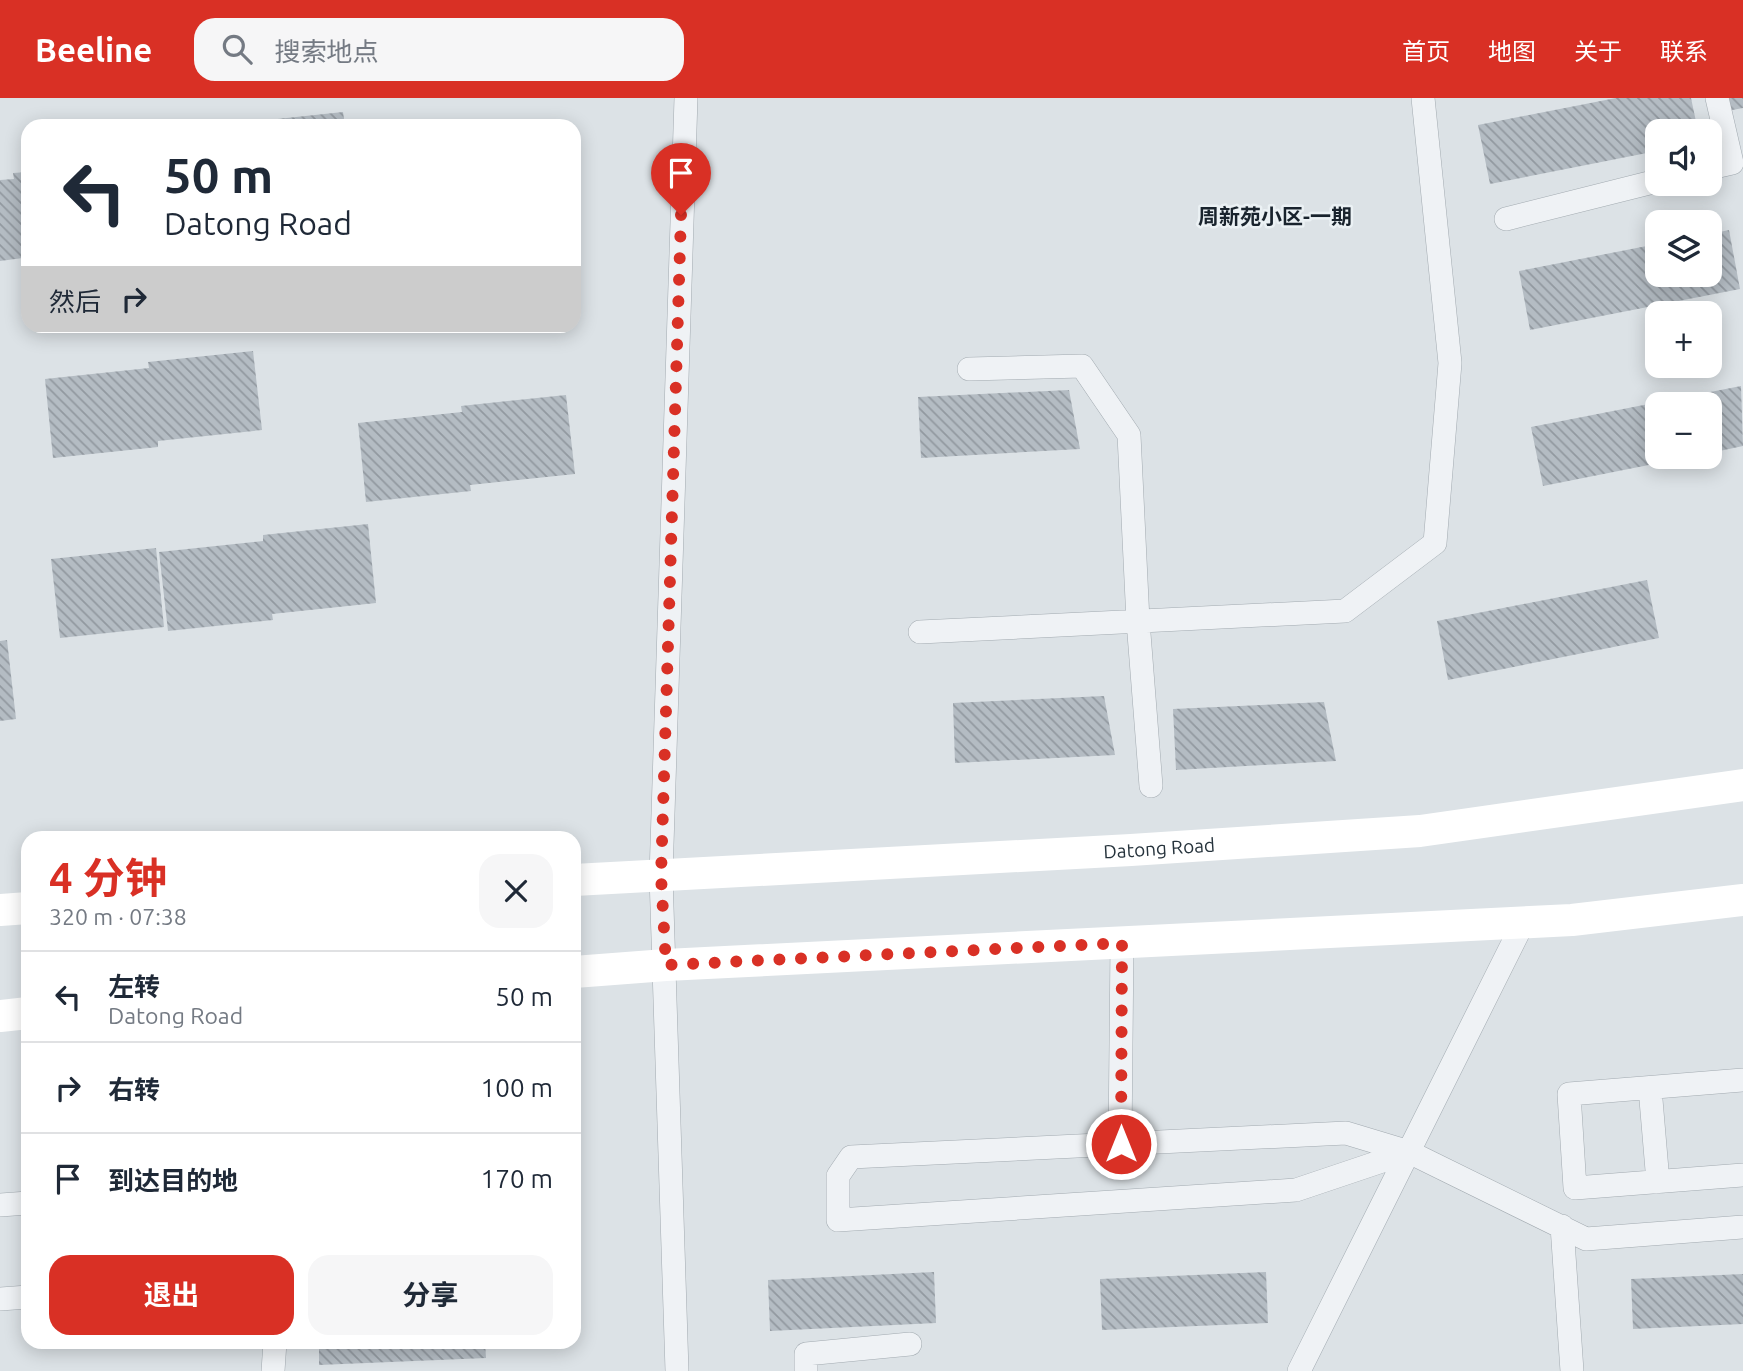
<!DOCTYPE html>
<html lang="zh">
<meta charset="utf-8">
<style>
body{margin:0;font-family:Ubuntu,"Noto Sans SC",sans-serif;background:#f6f6f7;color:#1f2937;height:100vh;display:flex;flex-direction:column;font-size:26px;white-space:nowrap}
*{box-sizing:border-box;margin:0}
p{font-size:23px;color:#747a83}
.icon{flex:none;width:38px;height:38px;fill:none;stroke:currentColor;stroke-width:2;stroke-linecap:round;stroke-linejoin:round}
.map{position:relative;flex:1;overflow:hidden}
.side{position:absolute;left:21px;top:733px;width:560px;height:518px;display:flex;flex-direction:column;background:#fff;border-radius:21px;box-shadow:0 4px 18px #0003}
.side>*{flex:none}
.hud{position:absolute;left:21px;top:21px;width:560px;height:214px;border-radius:21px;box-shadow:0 4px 18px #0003;background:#fff;color:#1f2937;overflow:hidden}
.buttons{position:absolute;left:1645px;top:21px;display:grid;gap:14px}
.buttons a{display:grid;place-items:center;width:77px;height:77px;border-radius:14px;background:#fff;box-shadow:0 4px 18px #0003;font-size:35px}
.pin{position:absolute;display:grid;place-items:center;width:60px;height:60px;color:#fff;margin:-72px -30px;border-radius:50% 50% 50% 0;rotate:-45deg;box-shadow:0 0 7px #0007}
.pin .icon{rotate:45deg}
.me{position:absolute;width:77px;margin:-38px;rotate:0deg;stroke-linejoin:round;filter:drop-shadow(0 0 5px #0008)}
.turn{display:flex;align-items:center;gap:24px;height:147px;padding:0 28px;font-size:32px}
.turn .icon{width:91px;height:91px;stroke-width:2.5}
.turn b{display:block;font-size:49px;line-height:60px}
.then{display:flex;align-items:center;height:66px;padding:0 28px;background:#0003;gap:14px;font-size:26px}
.round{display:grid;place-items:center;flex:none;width:74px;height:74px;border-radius:21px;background:#f6f6f7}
.overview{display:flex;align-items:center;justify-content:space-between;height:119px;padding:0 28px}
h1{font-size:42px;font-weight:700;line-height:52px;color:#d93025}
.primary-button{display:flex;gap:14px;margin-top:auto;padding:14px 28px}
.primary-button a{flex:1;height:80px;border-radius:21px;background:#d93025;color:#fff;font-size:28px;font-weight:700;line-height:80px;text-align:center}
.primary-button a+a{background:#f6f6f7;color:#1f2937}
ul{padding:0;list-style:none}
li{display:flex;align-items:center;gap:21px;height:91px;padding:0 28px;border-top:2px solid #e0e1e3}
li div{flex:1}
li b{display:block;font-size:26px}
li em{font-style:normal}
header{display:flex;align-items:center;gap:42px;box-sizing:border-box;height:98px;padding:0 35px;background:#d93025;color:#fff}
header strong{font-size:33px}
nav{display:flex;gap:38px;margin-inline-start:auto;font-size:24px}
.search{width:490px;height:63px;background:#f6f6f7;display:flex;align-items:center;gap:18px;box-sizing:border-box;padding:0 24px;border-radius:21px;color:#747a83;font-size:26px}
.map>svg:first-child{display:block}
.building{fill:url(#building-back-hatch)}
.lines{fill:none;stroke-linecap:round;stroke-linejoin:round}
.street-casing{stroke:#a2aab0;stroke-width:24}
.street{stroke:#eff2f5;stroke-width:23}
.secondary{stroke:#fff;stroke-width:32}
.route{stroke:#d93025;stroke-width:12;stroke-dasharray:0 21.6}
.labels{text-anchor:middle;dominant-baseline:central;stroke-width:5;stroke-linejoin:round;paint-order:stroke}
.street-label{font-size:19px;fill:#26333c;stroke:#ebf1f4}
.neighbourhood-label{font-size:21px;font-weight:bold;fill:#19232d;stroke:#ebf1f4}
</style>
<header>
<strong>Beeline</strong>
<div class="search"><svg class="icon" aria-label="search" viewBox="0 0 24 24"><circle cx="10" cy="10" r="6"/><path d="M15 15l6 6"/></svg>搜索地点</div>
<nav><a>首页</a><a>地图</a><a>关于</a><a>联系</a></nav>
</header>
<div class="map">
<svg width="1743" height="1273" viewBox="0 0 1743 1273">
<defs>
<pattern id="building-back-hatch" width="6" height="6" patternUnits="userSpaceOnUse" patternTransform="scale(1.75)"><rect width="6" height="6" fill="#b4bcc3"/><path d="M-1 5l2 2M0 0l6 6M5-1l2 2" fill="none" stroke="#9299a0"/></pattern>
</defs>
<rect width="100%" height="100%" fill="#dce2e6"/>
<!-- building -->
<path class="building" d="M1616,0H1691L1698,33H1657V53L1490,86L1478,27Z
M1725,0H1743V10L1727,13Z
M343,14L345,28H239V25Z
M28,74V154H23V160L0,163V82L14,81L13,75Z
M574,80H576L581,128L574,129Z
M1729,132L1740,191L1530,232L1519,173L1657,146V177H1710V136Z
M253,253L262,332L158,343V349L53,360L45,281L149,270L148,264Z
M1741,288L1743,348L1710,355V306H1657V359L1684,360L1543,388L1531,329Z
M1069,292L1080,351L921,360L918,299Z
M566,297L575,376L470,387L471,393L366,404L358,325L462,314L461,308Z
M368,426L376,505L272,516L273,522L168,533L159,454L263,443V437Z
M156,450L164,529L60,540L51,461Z
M1647,482L1659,540L1448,582L1437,523Z
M7,542L16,621L0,623V543Z
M1104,598L1115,657L955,665L953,605Z
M1324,604L1336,663L1176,672L1173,611Z
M934,1174L936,1225L770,1233L768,1182Z
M1266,1174L1268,1225L1102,1232L1100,1181Z
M1743,1176V1226L1633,1231L1631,1181Z
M319,1244H485L486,1260L319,1267Z"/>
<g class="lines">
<!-- street casing -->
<g class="street-casing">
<path id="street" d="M1710,70L1732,65L1717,0
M1506,121L1657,83
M969,271L1082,268L1129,337L1138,523L1151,688
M920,534L1345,513L1435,445L1450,265L1423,0
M1743,982L1569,996L1575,1090L1743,1077
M1650,990L1658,1084
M1120,1046L1122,845
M1409,1054L1346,1035L851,1059L838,1078V1122L1296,1092L1409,1054L1586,1141L1743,1129
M0,1107L28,1105
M1562,1128L1572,1273
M0,1201L28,1199
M273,1273L275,1244
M677,1273L661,778L686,0
M806,1273V1256L910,1246
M1299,1273L1523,825"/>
</g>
<!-- street -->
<use href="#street" class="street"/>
<!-- secondary -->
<g class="secondary">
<path id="s1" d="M574,782L1131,752L1420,733L1743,687"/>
<path d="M0,812L28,810"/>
<path d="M574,874L666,867L1572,822L1743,802"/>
<path d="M0,918L28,915"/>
</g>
</g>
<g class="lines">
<!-- route -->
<path class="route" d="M681,117L661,778L666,867L1122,845L1121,1046"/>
</g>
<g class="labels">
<!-- street labels -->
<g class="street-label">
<text stroke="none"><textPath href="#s1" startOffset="586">Datong Road</textPath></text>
</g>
<!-- neighbourhood labels -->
<g class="neighbourhood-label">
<text x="1275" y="118">周新苑小区-一期</text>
</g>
</g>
</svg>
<div class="buttons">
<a><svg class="icon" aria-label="sound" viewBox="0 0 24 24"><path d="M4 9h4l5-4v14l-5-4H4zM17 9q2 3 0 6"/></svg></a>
<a><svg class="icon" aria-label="layers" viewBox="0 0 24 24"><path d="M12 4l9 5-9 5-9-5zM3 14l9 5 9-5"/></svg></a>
<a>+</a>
<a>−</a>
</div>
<div class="pin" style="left:681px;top:117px;background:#d93025"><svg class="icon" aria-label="arrive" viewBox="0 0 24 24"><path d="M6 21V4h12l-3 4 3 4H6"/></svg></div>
<svg class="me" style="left:1121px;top:1046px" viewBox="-20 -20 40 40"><circle r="17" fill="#d93025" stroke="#fff" stroke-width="3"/><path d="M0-11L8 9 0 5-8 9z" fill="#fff"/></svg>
<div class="hud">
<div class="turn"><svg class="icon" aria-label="left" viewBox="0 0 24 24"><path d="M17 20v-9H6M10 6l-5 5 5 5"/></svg><div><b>50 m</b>Datong Road</div></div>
<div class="then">然后<svg class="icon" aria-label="right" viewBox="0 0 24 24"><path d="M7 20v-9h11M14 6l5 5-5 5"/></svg></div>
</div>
<section class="side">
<div class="overview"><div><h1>4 分钟</h1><p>320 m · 07:38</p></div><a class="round"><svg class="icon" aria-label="close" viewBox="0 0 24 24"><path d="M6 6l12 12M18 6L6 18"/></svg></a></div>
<ul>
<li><svg class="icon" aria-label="left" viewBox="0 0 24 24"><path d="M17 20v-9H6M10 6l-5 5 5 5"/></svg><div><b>左转</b><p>Datong Road</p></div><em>50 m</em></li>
<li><svg class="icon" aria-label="right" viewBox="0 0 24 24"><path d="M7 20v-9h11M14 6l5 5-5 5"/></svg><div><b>右转</b></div><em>100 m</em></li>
<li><svg class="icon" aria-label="arrive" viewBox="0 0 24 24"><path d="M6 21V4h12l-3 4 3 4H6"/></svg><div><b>到达目的地</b></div><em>170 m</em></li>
</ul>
<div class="primary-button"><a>退出</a><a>分享</a></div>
</section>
</div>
